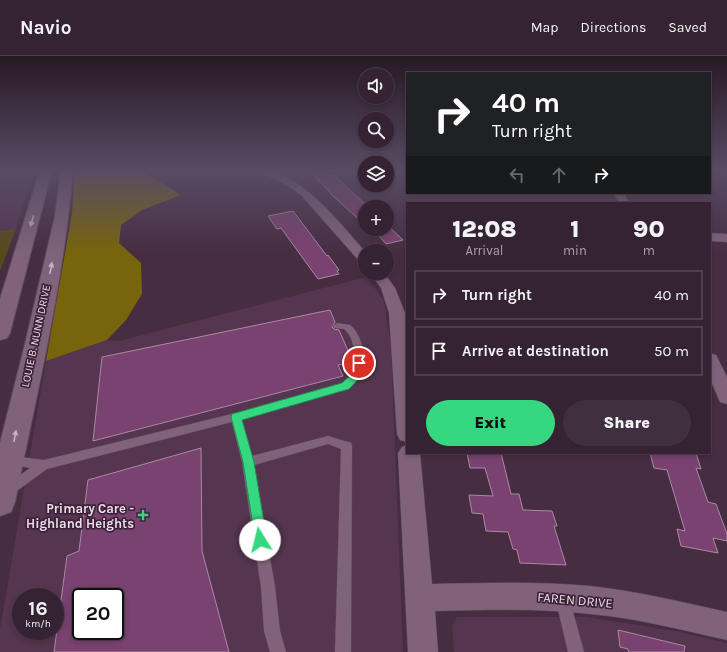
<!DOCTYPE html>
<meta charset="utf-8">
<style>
body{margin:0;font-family:Karla,sans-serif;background:#402f3e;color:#f1f3f6;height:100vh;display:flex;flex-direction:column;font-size:15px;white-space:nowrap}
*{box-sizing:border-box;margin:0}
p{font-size:13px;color:#aaa4ac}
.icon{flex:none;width:22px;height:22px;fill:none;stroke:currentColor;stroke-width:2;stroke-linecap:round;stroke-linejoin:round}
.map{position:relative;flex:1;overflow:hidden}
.sheet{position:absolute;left:406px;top:146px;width:305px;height:252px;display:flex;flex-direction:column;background:#352232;border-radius:0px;box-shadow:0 2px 6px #0003,0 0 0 1px #4f3f4d}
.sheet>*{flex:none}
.guide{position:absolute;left:406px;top:16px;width:305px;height:122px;border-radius:0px;box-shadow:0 2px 6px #0003,0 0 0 1px #4f3f4d;background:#202124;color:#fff;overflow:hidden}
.controls{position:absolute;left:358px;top:12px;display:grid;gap:8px}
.controls a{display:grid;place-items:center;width:36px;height:36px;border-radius:50%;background:#352232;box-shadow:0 2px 6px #0003,0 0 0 1px #4f3f4d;font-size:20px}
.speed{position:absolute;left:12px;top:532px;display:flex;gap:8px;font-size:20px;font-weight:700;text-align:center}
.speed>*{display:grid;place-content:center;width:52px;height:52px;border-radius:50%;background:#352232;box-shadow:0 2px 6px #0003,0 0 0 1px #4f3f4d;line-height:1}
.speed small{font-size:10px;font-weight:400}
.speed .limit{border:2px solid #111;border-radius:6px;background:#fff;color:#111}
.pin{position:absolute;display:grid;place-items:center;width:34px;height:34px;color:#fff;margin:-17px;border:2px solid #fff;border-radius:50%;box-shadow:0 1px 4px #0007}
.me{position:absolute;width:44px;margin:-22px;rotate:351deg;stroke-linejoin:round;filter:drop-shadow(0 0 3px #0008)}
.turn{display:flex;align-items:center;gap:14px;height:84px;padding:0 20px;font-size:18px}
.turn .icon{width:52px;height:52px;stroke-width:2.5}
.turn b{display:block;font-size:28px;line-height:34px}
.lanes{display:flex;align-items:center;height:38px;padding:0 20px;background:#0003;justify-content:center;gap:20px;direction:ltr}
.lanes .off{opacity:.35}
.eta{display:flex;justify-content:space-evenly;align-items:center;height:68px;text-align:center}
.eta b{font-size:24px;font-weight:800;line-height:28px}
.primary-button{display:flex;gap:8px;margin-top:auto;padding:8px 20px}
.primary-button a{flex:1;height:46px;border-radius:24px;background:#35d881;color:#111;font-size:16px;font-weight:800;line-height:46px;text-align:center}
.primary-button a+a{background:#402f3e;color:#f1f3f6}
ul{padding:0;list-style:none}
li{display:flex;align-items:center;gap:12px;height:50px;margin:0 8px 6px;padding:0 12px;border:2px solid #4f3f4d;border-radius:0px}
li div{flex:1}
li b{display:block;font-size:15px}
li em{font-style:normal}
header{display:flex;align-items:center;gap:24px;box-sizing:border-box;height:56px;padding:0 20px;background:#352232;border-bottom:1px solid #4f3f4d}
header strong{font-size:19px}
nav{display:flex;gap:22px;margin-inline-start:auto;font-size:14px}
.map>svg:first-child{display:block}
.built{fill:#55354f;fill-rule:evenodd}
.green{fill:#574a1a}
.forest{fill:#78640c}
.building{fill:#7a4270;stroke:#aa8aa3;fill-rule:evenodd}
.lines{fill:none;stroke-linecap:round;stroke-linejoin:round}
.service-casing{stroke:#5f495a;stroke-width:1}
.minor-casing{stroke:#5f495a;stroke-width:1}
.secondary-casing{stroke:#5f495a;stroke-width:2}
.service{fill:#80637a;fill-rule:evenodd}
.minor{fill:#80637a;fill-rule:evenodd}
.secondary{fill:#80637a;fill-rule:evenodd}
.oneway{fill:#c7b2c2}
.route{fill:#35d881;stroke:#228c54}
.poi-dot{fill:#35d881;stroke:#3d2337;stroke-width:1.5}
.labels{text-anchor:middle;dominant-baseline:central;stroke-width:3.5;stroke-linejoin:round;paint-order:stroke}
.street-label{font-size:11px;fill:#eddce9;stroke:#3d2337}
.near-poi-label{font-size:13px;font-weight:bold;fill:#eddce9;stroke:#3d2337;text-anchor:end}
.near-street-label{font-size:13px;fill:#eddce9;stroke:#3d2337}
</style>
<header>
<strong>Navio</strong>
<nav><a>Map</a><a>Directions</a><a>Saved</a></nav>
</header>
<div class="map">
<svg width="727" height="596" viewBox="0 0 727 596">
<rect width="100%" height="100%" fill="#472d42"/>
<!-- built -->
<path class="built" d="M0,114H34L16,173L0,175Z
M366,221L384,244L391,291L403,596H0V573L46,305L107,284L119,285ZM21,541H55V575H21ZM81,541H115V575H81Z
M457,561H587L680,576L727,587V596H454L452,569Z"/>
<!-- green -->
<path class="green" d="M16,173L0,215V175Z"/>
<!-- forest -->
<path class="forest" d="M75,114H141L181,139L142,154L121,169L119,187L141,207L142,238L126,264L107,284L46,305L72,157Z"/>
<!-- building -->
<path class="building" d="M309,114H318L336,121L365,148V169L333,140Z
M293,155L327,200L328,199L339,214L337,215L339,218L318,223L281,172L277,173L268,160Z
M387,169L403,184L386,188L373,173H387Z
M330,254L335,266L332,271L334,273L339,274L353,306L338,309L343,320L93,385L102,301Z
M201,392L202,495L229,596H54L67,500L79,495L88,424ZM81,541H115V575H81Z
M467,397H501L511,438H519L523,454L552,455L557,470H554L566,509L520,507L517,494L513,493L508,476L486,475L483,458L472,457L469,439L493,440L485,412H470Z
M650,397H696L701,413L696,412L708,446L716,448L727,478V485L713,482L718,497L681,490L677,473L685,475L667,414L654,412Z
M618,574L685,590L684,596H629L628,593L620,591Z"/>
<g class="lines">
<!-- service casing -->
<g class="service-casing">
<path id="service" d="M337,267L350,269C364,281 364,300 364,317L348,333L242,363L252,400L328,380L351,387L352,390L351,596H335L341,393L328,388L254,409L275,531L280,575L286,596H270L264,575L261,531L242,406L232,366L47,413L14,437L10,438L6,437L4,433L6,429L30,412L8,408L6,405L8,402L12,400L44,404L236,357L342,327L354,316C355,302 356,283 344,273L334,272L333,270Z
M563,538L568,540L570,545L584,596H568L556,545L558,540Z"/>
</g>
<!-- minor casing -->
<g class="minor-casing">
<path id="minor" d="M257,114C299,112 339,167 365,195V207L360,206L301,139L287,129Z
M614,137H624L629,147H619Z
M710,177L727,178V186L710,185Z
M370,217H384L395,232L405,257L407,280V386L400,384L397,378L389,257L381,232Z
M710,297L716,299L727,321V348L720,346L710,323Z
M407,389V397H420L432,528C485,527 537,525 590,530C636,535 682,546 727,556V584C682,574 636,562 590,558C538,552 486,554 435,555L438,596H408L398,397L402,391Z"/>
</g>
<!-- secondary casing -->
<g class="secondary-casing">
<path id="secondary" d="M40,114H52L10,277L7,282L0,284V243Z
M61,114H73C64,226 37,336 15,446L11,456L0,460V387L25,288L55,160Z"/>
</g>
<!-- service -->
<use href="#service" class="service"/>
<!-- minor -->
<use href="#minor" class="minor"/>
<!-- secondary -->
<use href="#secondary" class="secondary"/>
</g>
<!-- one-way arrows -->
<defs><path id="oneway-solid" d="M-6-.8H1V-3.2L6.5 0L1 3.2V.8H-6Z"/></defs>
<g class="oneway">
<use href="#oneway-solid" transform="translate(32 165) rotate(106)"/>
<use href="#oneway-solid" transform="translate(51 212) rotate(-79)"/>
<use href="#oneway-solid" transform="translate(15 380) rotate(-79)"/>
</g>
<!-- sky -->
<linearGradient id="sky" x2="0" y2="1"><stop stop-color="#271924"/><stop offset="0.58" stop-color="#584c65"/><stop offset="1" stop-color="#584c65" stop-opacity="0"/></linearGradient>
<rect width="727" height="197" fill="url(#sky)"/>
<!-- route -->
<path class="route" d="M359,304L364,307V317L349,333L242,364L254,406L267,484L265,489L260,491L256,489L243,406L231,361L232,358L342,327L354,316L355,307Z"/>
<!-- markers -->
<path class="poi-dot" d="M141 453h4v4h4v4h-4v4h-4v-4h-4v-4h4z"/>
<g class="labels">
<!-- street labels -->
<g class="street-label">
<text transform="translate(36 280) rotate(-78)">LOUIE B. NUNN DRIVE</text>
</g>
<!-- near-poi labels -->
<g class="near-poi-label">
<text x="134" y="452">Primary Care -<tspan x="134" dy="15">Highland Heights</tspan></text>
</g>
<!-- near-street labels -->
<g class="near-street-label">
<text transform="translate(575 544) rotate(5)">FAREN DRIVE</text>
</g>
</g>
</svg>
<div class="controls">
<a><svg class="icon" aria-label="sound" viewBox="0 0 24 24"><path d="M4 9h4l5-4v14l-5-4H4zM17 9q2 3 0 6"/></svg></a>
<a><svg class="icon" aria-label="search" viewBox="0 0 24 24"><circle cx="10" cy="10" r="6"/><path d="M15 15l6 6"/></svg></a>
<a><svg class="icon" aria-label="layers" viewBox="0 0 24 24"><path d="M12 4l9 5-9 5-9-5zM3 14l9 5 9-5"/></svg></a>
<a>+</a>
<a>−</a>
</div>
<div class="speed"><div>16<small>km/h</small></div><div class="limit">20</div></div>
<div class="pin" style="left:359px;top:307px;background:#d93025"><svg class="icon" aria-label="arrive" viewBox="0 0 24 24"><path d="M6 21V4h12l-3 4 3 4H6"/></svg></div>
<svg class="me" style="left:260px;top:484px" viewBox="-20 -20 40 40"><circle r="19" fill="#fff"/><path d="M0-13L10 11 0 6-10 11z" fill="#35d881"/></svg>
<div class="guide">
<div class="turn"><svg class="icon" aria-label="right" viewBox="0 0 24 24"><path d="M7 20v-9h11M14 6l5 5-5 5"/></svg><div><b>40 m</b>Turn right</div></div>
<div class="lanes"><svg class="icon off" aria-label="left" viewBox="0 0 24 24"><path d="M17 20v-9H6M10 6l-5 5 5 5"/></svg><svg class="icon off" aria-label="ahead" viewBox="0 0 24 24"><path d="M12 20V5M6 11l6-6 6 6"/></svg><svg class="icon" aria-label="right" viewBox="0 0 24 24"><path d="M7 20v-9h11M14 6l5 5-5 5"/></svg></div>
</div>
<section class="sheet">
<div class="eta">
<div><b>12:08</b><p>Arrival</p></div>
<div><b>1</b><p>min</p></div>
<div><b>90</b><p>m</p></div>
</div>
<ul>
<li><svg class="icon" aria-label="right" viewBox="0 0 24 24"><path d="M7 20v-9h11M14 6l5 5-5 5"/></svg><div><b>Turn right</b></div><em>40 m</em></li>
<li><svg class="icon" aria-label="arrive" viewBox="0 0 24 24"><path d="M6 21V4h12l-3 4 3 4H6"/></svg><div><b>Arrive at destination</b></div><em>50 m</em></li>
</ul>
<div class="primary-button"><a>Exit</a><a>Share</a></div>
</section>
</div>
